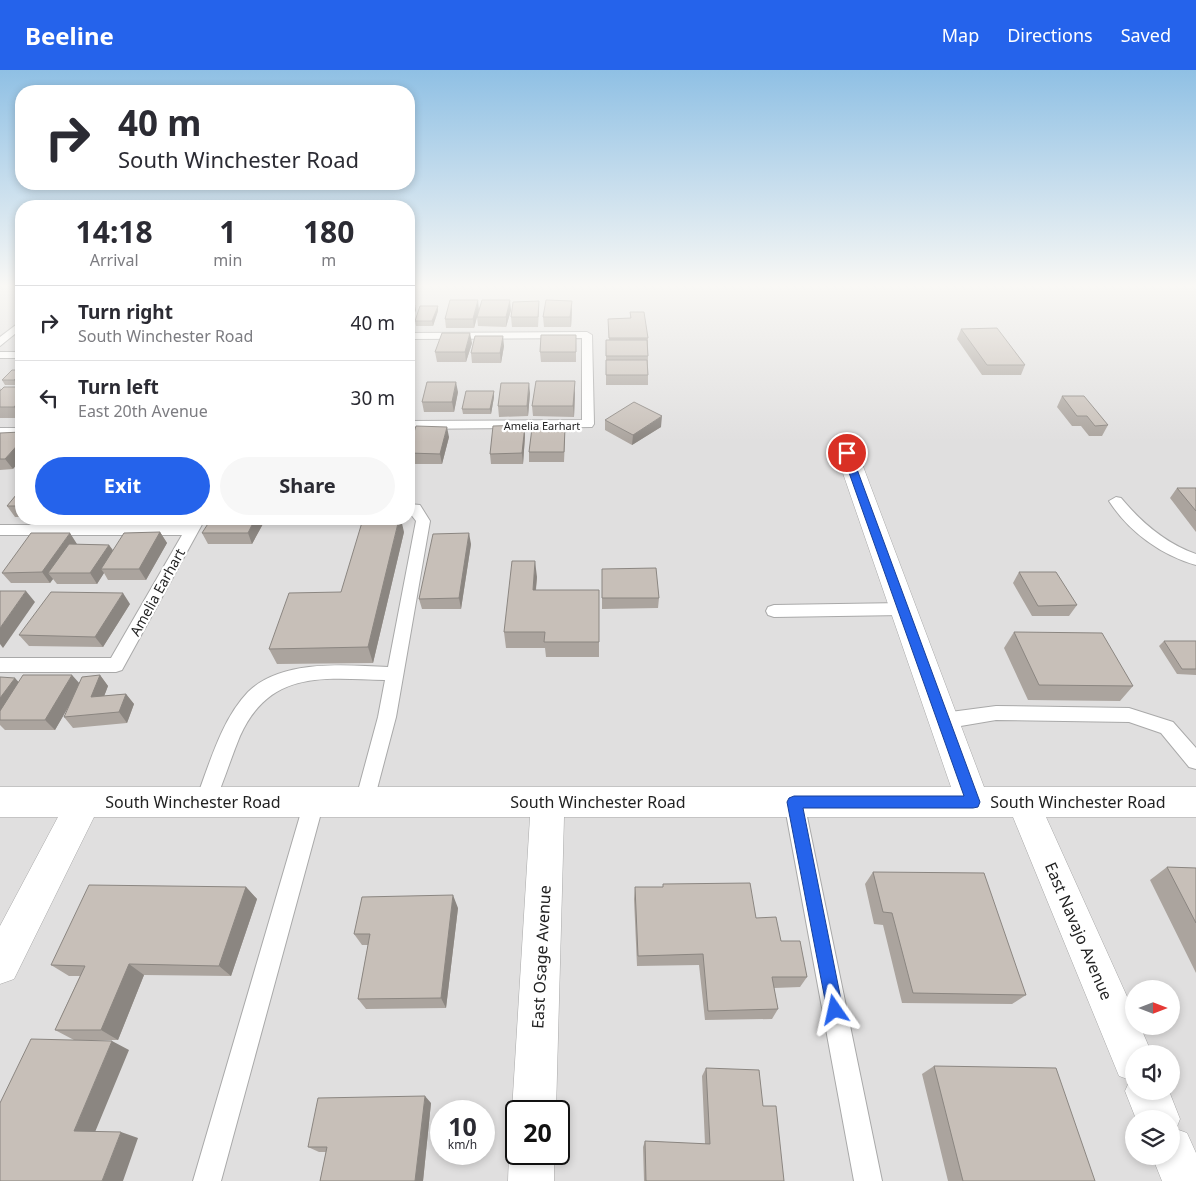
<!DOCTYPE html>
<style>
body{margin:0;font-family:"Noto Sans",sans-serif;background:#f7f7f7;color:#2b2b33;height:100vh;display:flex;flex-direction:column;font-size:19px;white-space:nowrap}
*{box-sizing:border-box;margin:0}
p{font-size:16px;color:#7c7c81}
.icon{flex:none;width:28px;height:28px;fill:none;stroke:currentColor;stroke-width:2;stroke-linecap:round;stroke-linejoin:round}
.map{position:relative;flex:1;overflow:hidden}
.side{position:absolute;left:15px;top:130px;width:400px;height:325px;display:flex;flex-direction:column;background:#fff;border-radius:20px;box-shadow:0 2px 8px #0003}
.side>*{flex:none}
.banner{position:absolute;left:15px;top:15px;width:400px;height:105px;border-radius:20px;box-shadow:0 2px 8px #0003;background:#fff;color:#2b2b33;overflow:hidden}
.needle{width:32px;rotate:90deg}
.fabs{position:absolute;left:1125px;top:910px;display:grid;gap:10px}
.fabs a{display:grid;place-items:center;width:55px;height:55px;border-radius:50%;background:#fff;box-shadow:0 2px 8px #0003;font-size:25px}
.speed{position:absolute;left:430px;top:1030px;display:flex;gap:10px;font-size:25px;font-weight:700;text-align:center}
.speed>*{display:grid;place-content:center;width:65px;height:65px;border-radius:50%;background:#fff;box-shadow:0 2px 8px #0003;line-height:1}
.speed small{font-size:12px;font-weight:400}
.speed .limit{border:2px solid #111;border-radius:8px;background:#fff;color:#111}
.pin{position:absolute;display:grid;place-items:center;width:42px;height:42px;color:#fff;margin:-21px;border:2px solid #fff;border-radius:50%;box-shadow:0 1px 5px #0007}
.me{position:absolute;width:55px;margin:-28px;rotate:349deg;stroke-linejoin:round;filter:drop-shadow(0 0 4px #0008)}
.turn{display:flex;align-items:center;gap:18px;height:105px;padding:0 20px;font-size:22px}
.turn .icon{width:65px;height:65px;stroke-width:2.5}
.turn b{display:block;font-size:35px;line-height:42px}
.eta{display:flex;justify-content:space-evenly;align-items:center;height:85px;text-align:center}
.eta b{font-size:30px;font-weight:700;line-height:35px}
.cta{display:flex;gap:10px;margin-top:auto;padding:10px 20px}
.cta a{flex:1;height:58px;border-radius:30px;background:#2563eb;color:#fff;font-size:20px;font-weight:700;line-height:58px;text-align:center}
.cta a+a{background:#f7f7f7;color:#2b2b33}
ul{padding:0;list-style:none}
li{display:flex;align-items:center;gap:15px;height:75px;padding:0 20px;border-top:1px solid #e1e1e2}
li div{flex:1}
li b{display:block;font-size:19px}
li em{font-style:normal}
header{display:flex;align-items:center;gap:30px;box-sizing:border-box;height:70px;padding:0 25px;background:#2563eb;color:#fff}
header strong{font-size:24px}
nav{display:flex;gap:28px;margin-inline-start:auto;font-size:18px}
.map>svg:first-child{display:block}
.residential{fill:#e0dfdf;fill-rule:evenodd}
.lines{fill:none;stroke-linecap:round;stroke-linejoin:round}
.service-casing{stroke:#a9a9a9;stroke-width:2}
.minor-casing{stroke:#a9a9a9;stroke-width:1}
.service{fill:#fff;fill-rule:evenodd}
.minor{fill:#fff;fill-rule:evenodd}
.wall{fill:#aba49e}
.shaded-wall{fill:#8b8681}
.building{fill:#c7bfb8;stroke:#8b8681}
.route{fill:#2563eb;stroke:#184099}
.labels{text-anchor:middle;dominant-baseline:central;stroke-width:4.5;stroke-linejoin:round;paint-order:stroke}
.far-street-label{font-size:11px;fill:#222;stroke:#fff}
.street-label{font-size:14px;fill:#222;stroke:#fff}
.near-street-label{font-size:16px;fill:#222;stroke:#fff}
</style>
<header>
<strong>Beeline</strong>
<nav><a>Map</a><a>Directions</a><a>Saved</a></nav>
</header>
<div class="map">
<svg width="1196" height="1111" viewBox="0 0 1196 1111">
<rect width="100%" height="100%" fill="#f2efe9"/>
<!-- residential -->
<path class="residential" d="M0,217H21V449H409V217H1196V1111H0ZM1134,919H1171V956H1134ZM1134,984H1171V1021H1134ZM441,1041H484V1084H441ZM516,1041H559V1084H516ZM1134,1049H1171V1086H1134Z"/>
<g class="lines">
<!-- service casing -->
<g class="service-casing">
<path id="service" d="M21,251V259L0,276V267Z
M587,262L592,265L594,354L592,357L409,359V351L582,350V268L409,269V263Z
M0,282H21V288H0Z
M0,358H21V366H0Z
M1116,427L1121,428C1142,453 1165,473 1196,484V495C1161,485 1129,462 1109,431Z
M409,434L420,435L430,451L396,647L372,738L365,741L358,738L355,732L378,647L385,610C322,608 270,600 240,666C230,690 223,715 212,738L205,741L198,738L195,732C209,696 221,650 248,622C282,589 344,595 388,597L416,451L409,442Z
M191,449H205L122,600L116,602H0V588H111L182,465H0V455H187Z
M903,533L909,535L911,539L909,543L903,545L774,547L768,545L766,541L768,537L774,535Z
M996,636L1129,638L1173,652L1196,678V699L1189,697L1161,663L1129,652L996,650L943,659L937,656L934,651L937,646L943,643Z
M314,723L321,726L324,732L221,1111H193L304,732L307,726Z
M794,723L801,726L804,732L882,1111H854L784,732L787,726Z"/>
</g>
<!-- minor casing -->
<g class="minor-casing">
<path id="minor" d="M847,376L855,378L858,383L984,717H1196V747H1046L1134,942V956H1140L1152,984H1134V1021H1169L1180,1049L1176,1059L1187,1063L1196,1083V1111H1162L1152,1086H1171V1049H1136L1125,1021L1130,1010L1119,1006L1013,747H564L556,1041H516V1051L512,1041L530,747H94L14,909L0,914V856L58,747H0V717H951L836,383L839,378Z
M516,1068V1084H554V1111H508L509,1084Z"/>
</g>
<!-- service -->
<use href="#service" class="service"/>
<!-- minor -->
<use href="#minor" class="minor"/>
</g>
<!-- wall -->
<path class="wall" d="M539,231V241L538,257H512L511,247Z
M479,240L474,258H446L445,249Z
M511,240L506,257L478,256L477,247Z
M572,240L571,257H544L543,247Z
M438,241L433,256H416L415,251Z
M630,242L648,268V315H606V270H609L608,249L630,248Z
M961,259L1025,295L1021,305H982L957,269Z
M576,265V292H541L540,282Z
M472,273L466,292H437L435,282Z
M504,276L501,293H472L471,283Z
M21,299V314L20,312L17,315H5L2,310Z
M4,317L21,348H0V318L1,320Z
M494,321V327L491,344H463L462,339Z
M458,322L454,342H424L422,332Z
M575,322L574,347L533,346L532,336Z
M530,323L528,346L499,347L498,336Z
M1062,326L1108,355L1102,366H1089L1081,356H1072L1057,337Z
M605,350L661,357L632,375L605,360Z
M565,358V368L564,392H529V382Z
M0,363L13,399L0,400Z
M525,366L523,394H491L490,384Z
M449,367L442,394H409V378Z
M1177,418H1196V462L1170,428Z
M21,419V447H15L7,436Z
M264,452L252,474H208L202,463Z
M160,462L167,473L146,510H108L104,503L97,514H57L53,509L50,513H11L2,503L77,474L109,475L113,480Z
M404,462L373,593L277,594L269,579L341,522Z
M471,474L461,539H422L419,529Z
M602,499L659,528L658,538L602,539Z
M1019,502L1077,535L1069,546H1032L1013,513Z
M537,507L536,520H599V587H546L545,578H506L504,562Z
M130,534L103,577L29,576L19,565Z
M1014,562L1133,616L1120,631L1028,630L1004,578Z
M1164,571H1196V605L1177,604L1159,576Z
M100,605L108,616L104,626L126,624L134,634L127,653L73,658L64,647L70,634L55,660H5L0,655V607L19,612L79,613Z
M1167,797L1196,798V903L1150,810Z
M873,802L1026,925L1012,934L902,933L883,855L874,854L865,814Z
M663,814L756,848L781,871L807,907L800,917L774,918L778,939L772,949L705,950L699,895L637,896L634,829L635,817H663Z
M246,817L257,829L231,906L144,905L118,970H74L55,960L80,906H69L51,895Z
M458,838L446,938L366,939L358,929L368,875H362L354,864Z
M934,996L1095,1111H948L922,1004Z
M706,998L763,1036L784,1111H644L643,1077L645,1071L705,1074L702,1006Z
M431,1033L423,1111H320L326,1082H319L308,1077Z"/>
<!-- shaded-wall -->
<path class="shaded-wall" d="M478,230L479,240L474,258L473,249Z
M510,230L511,240L506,257V247Z
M572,231V240L571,257L570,247Z
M415,235L416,240L410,255L409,250Z
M438,236V241L433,256L432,251Z
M470,263L472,273L466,292L465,282Z
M503,266L504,276L501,293L500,283Z
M17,307L20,312L17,315L14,310Z
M575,311V322L574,347L573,336Z
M456,312L458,322L454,342L452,332Z
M529,313L530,323L528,346L527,336Z
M494,321V327L491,344L490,339Z
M21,329V348L14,337Z
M662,346L661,357L632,375L633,365Z
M525,355V366L523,394L522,383Z
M447,357L449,367L442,394L440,384Z
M21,371V390L13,399L5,389Z
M255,449H262L264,452L252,474L248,463Z
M399,449H401L404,462L373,593L368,577Z
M160,462L167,473L146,510L139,499Z
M70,463L77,474L57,503H48L53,509L50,513L42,502Z
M469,463L471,474L461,539L459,528Z
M109,475L116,485L101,499L104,503L97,514L90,503Z
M535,491L537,507L534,536L533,520Z
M26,521L35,532L3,578L0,574V558Z
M123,523L130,534L103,577L95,567Z
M72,605L81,615L55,660L45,650Z
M100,605L108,616L100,637L91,627Z
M15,608L24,618L0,650V628Z
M126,624L134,634L127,653L119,642Z
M246,817L257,829L231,906L219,896Z
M453,825L458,838L446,938L441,928Z
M129,894L144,905L118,970L101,960Z
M112,971L129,980L93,1067L74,1061Z
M425,1026L431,1033L423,1111H415Z
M121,1062L138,1068L123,1111H102Z"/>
<!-- building -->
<path class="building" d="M450,230H478L473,249H445Z
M482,230H510L506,247H477Z
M546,230L572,231L570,247H543Z
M539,231L538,247H511L513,232Z
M409,235H415L409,250Z
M420,236H438L432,251H415Z
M630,242H644L648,268H609L608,249L631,248Z
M997,258L1025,295H987L961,259Z
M442,263H470L465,282H435Z
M541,265H576V282H540Z
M475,266H503L500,283H471Z
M606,270H647L648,286H606Z
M606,290H647L648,305H606Z
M21,299V305H15Z
M12,300H21L15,305L17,307L14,310H2Z
M536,311H575L573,336H532Z
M427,312H456L452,332H422Z
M501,313H529L527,336H498Z
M4,317H21V329L14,337H0V321Z
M466,321H494L490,339H462Z
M1062,326H1084L1108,355L1095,356L1087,346H1077Z
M634,332L662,346L633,365L605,350Z
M525,355L522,383L490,384L493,356Z
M416,356L447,357L440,384L409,383V378Z
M532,358H565L564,382H529Z
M21,362V371L5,389H0V363Z
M1177,418H1196V441Z
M21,419V436H7Z
M211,449H255L248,463H202Z
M363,449H399L368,577L269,579L289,523L341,522Z
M160,462L139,499H101L124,463Z
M31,463H70L42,502L2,503Z
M469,463L459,528L419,529L433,464Z
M69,474L109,475L90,503H48Z
M512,491H535L533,520H599V572H544L545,562H504Z
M656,498L659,528H602V499Z
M1019,502H1056L1077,535L1038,536Z
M0,521H26L0,558Z
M51,522L123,523L95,567L19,565Z
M1014,562L1102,563L1133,616L1039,615Z
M1164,571H1196V599H1182Z
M23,605H72L45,650H0V641Z
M100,605L91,627L126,624L119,642L64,647L82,607Z
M0,607L15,608L0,628Z
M1167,797L1196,798V853Z
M873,802L984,803L1026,925L913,923L892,843L883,842Z
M750,813L756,848L776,847L781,871H800L807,907H772L778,939L708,941L703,884L638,886L635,817H663V814Z
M89,815L246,817L219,896L129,894L101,960H55L85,896L51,895Z
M453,825L441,928L358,929L370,864H354L362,827Z
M31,969L112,971L74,1061L121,1062L102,1111H0V1033Z
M934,996L1056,998L1095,1111H963Z
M706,998L759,1000L763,1036H776L784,1111H646L645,1071L710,1074Z
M425,1026L415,1111H320L327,1077H308L318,1028Z"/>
<!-- sky -->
<linearGradient id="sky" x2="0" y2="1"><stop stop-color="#8fc0e4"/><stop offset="0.58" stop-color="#f9f8f5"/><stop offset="1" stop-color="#f9f8f5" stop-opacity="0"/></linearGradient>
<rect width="1196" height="372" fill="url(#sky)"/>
<!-- route -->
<path class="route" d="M847,380L851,383L980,732L978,737L973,738H803L843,940L841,946L835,949L829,946L827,940L787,732L789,728L794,726H964L842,383Z"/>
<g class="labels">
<!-- far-street labels -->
<g class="far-street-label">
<text x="542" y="355">Amelia Earhart</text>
</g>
<!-- street labels -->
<g class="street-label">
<text transform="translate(157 522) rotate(-61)">Amelia Earhart</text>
</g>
<!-- near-street labels -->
<g class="near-street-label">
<text x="193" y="732">South Winchester Road</text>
<text x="598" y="732">South Winchester Road</text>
<text x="1078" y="732">South Winchester Road</text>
<text transform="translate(1079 861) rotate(67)">East Navajo Avenue</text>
<text transform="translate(541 887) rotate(-87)">East Osage Avenue</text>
</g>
</g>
</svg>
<div class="fabs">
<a><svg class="needle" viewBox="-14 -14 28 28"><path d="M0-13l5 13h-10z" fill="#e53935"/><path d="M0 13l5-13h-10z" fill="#7c7c81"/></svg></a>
<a><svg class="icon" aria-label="sound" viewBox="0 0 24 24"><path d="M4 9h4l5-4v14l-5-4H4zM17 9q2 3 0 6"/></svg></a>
<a><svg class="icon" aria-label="layers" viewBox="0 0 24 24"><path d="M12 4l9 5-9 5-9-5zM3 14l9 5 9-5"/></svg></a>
</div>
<div class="speed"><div>10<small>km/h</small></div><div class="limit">20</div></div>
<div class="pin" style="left:847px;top:383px;background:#d93025"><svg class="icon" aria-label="arrive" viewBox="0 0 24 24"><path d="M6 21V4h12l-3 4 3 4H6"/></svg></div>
<svg class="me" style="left:835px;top:940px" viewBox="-20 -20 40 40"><path d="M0-17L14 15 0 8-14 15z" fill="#2563eb" stroke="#fff" stroke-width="4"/></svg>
<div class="banner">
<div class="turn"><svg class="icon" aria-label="right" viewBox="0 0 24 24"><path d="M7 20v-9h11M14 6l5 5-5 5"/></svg><div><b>40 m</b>South Winchester Road</div></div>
</div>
<section class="side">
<div class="eta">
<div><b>14:18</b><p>Arrival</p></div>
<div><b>1</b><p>min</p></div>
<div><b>180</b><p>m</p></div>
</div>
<ul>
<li><svg class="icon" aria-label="right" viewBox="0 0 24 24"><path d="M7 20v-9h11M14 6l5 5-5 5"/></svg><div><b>Turn right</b><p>South Winchester Road</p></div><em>40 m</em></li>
<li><svg class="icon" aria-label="left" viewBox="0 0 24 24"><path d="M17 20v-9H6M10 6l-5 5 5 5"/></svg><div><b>Turn left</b><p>East 20th Avenue</p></div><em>30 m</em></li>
</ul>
<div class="cta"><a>Exit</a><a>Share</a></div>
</section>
</div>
